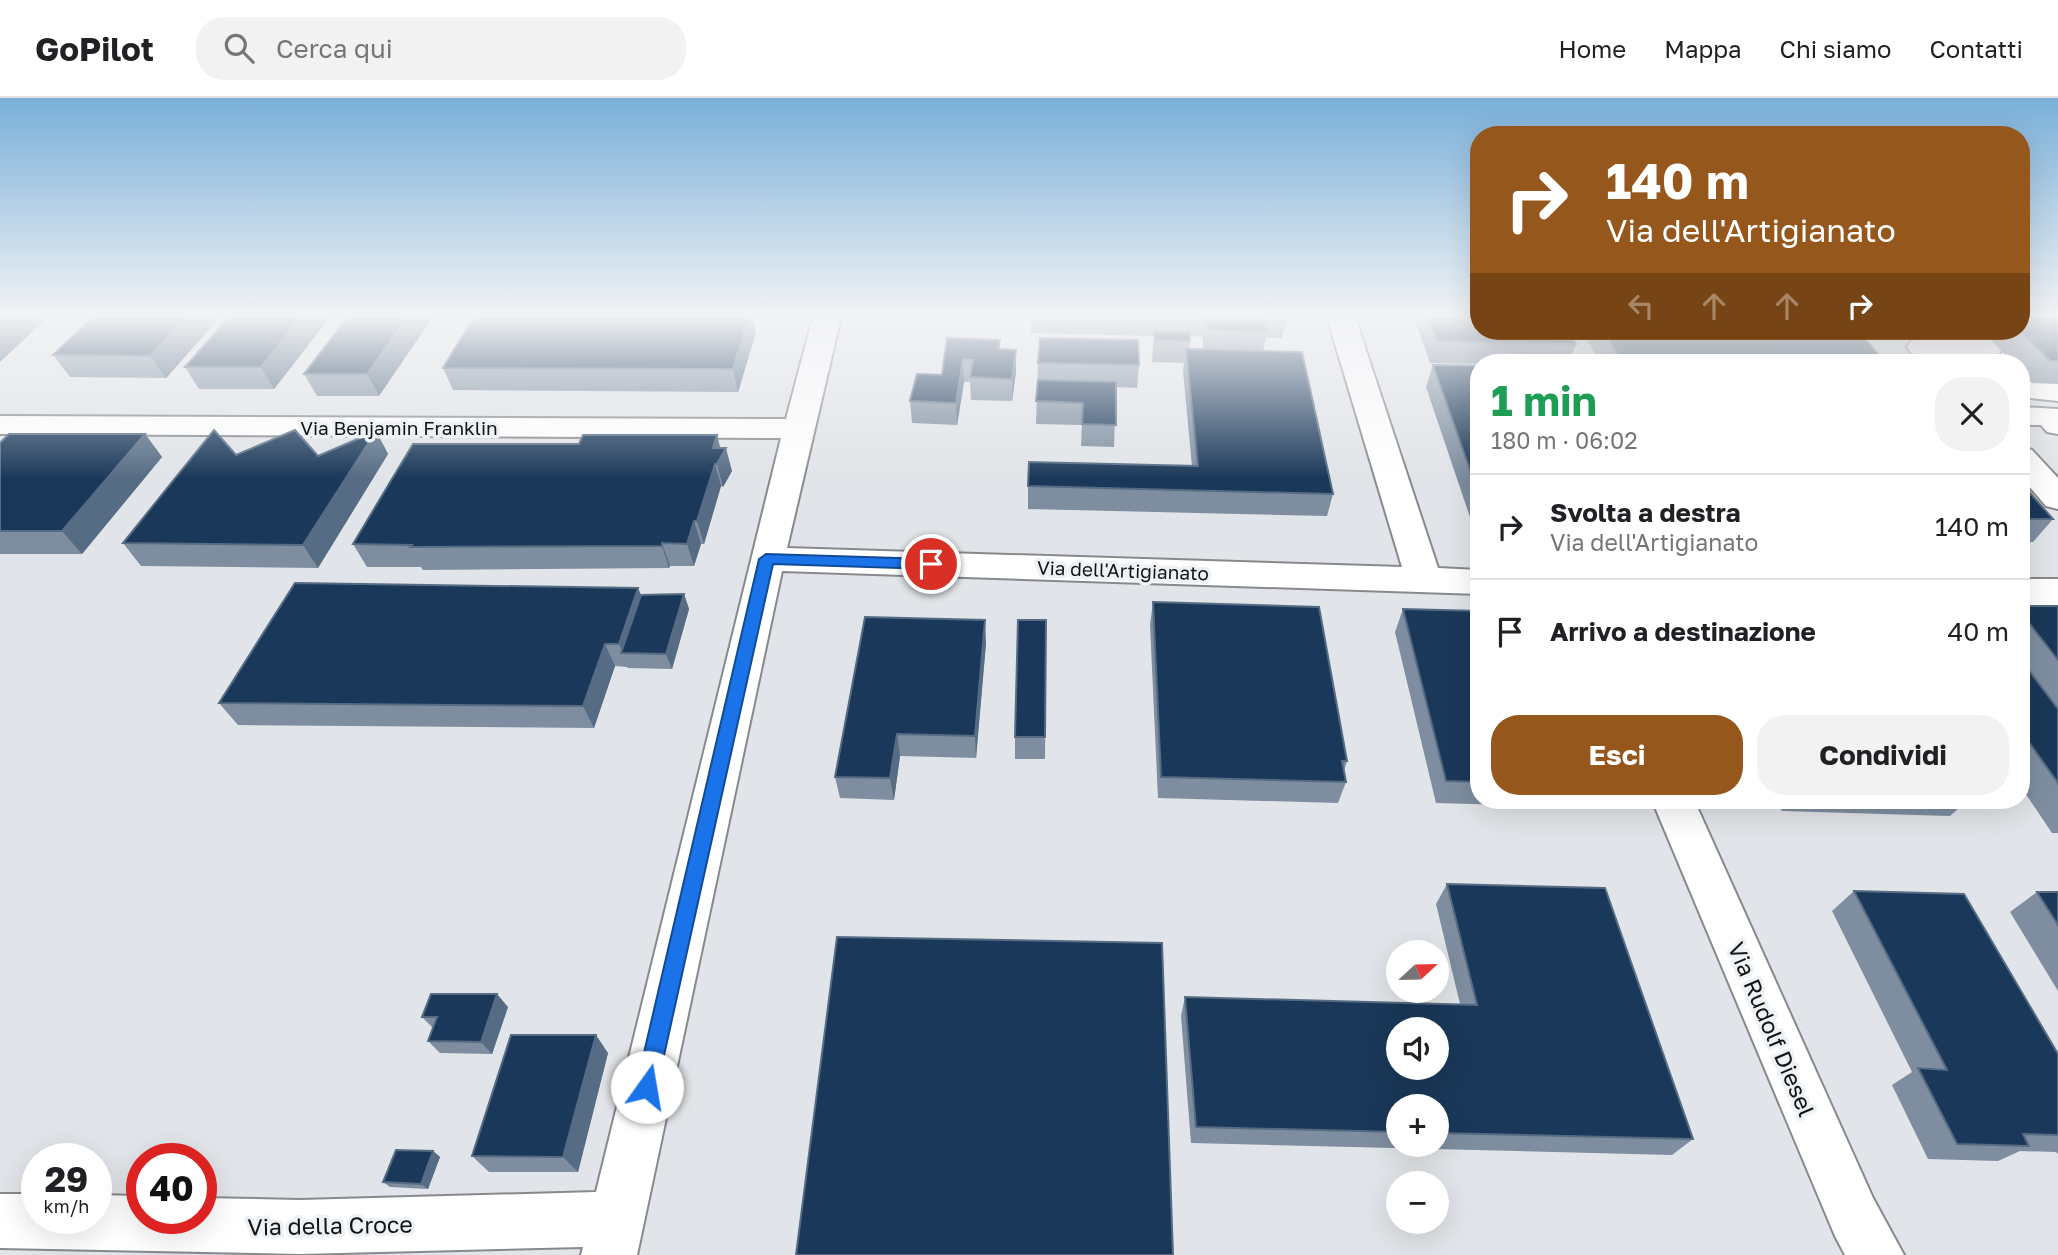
<!DOCTYPE html>
<html lang="it">
<meta charset="utf-8">
<style>
body{margin:0;font-family:"Golos Text",sans-serif;background:#f2f2f2;color:#202124;height:100vh;display:flex;flex-direction:column;font-size:26px;white-space:nowrap}
*{box-sizing:border-box;margin:0}
p{font-size:23px;color:#757577}
.icon{flex:none;width:38px;height:38px;fill:none;stroke:currentColor;stroke-width:2;stroke-linecap:round;stroke-linejoin:round}
.map{position:relative;flex:1;overflow:hidden}
.sheet{position:absolute;left:1470px;top:256px;width:560px;height:455px;display:flex;flex-direction:column;background:#fff;border-radius:28px;box-shadow:0 7px 28px #0002}
.sheet>*{flex:none}
.banner{position:absolute;left:1470px;top:28px;width:560px;height:214px;border-radius:28px;box-shadow:0 7px 28px #0002;background:#95571b;color:#fff;overflow:hidden}
.needle{width:46px;rotate:68deg}
.tools{position:absolute;left:1386px;top:842px;display:grid;gap:14px}
.tools a{display:grid;place-items:center;width:63px;height:63px;border-radius:50%;background:#fff;box-shadow:0 7px 28px #0002;font-size:35px}
.speed{position:absolute;left:21px;top:1045px;display:flex;gap:14px;font-size:35px;font-weight:700;text-align:center}
.speed>*{display:grid;place-content:center;width:91px;height:91px;border-radius:50%;background:#fff;box-shadow:0 7px 28px #0002;line-height:1}
.speed small{font-size:18px;font-weight:400}
.speed .limit{border:10px solid #d22;background:#fff;color:#111}
.pin{position:absolute;display:grid;place-items:center;width:60px;height:60px;color:#fff;margin:-30px;border:4px solid #fff;border-radius:50%;box-shadow:0 2px 7px #0007}
.me{position:absolute;width:77px;margin:-38px;rotate:13deg;stroke-linejoin:round;filter:drop-shadow(0 0 5px #0008)}
.turn{display:flex;align-items:center;gap:24px;height:147px;padding:0 21px;font-size:32px}
.turn .icon{width:91px;height:91px;stroke-width:2.5}
.turn b{display:block;font-size:49px;line-height:60px}
.lanes{display:flex;align-items:center;height:66px;padding:0 21px;background:#0003;justify-content:center;gap:35px;direction:ltr}
.lanes .off{opacity:.35}
.round{display:grid;place-items:center;flex:none;width:74px;height:74px;border-radius:28px;background:#f2f2f2}
.headline{display:flex;align-items:center;justify-content:space-between;height:119px;padding:0 21px}
h1{font-size:42px;font-weight:700;line-height:52px;color:#1e9e55}
.primary-button{display:flex;gap:14px;margin-top:auto;padding:14px 21px}
.primary-button a{flex:1;height:80px;border-radius:28px;background:#95571b;color:#fff;font-size:28px;font-weight:700;line-height:80px;text-align:center}
.primary-button a+a{background:#f2f2f2;color:#202124}
ul{padding:0;list-style:none}
li{display:flex;align-items:center;gap:21px;height:105px;padding:0 21px;border-top:2px solid #e0e0e0}
li div{flex:1}
li b{display:block;font-size:26px}
li em{font-style:normal}
header{display:flex;align-items:center;gap:42px;box-sizing:border-box;height:98px;padding:0 35px;background:#fff;border-bottom:2px solid #e0e0e0}
header strong{font-size:33px}
nav{display:flex;gap:38px;margin-inline-start:auto;font-size:24px}
.search{width:490px;height:63px;background:#f2f2f2;display:flex;align-items:center;gap:18px;box-sizing:border-box;padding:0 24px;border-radius:28px;color:#757577;font-size:26px}
.map>svg:first-child{display:block}
.lines{fill:none;stroke-linecap:round;stroke-linejoin:round}
.minor-casing{stroke:#87898d;stroke-width:4}
.minor{fill:#fff;fill-rule:evenodd}
.wall{fill:#7e8ea0;fill-rule:evenodd}
.shaded-wall{fill:#566c84}
.building{fill:#1a3859;stroke:#566c84;stroke-width:2;fill-rule:evenodd}
.route{fill:#1a73e8;stroke:#114b97;stroke-width:2}
.labels{text-anchor:middle;dominant-baseline:central;stroke-width:7;stroke-linejoin:round;paint-order:stroke}
.street-label{font-size:19px;fill:#131415;stroke:#eef2f5}
.near-street-label{font-size:23px;fill:#131415;stroke:#eef2f5}
</style>
<header>
<strong>GoPilot</strong>
<div class="search"><svg class="icon" aria-label="search" viewBox="0 0 24 24"><circle cx="10" cy="10" r="6"/><path d="M15 15l6 6"/></svg>Cerca qui</div>
<nav><a>Home</a><a>Mappa</a><a>Chi siamo</a><a>Contatti</a></nav>
</header>
<div class="map">
<svg width="2058" height="1157" viewBox="0 0 2058 1157">
<rect width="100%" height="100%" fill="#e1e4e8"/>
<g class="lines">
<!-- minor casing -->
<g class="minor-casing">
<path id="minor" d="M813,219H841L787,450L1402,469L1327,219H1355L1438,470L1479,472V496L782,473L637,1157H581L583,1149L300,1156L0,1150V1096H37V1120H96V1097L142,1098V1120H201V1100L300,1102L596,1094L781,340L0,336V318L786,321Z
M1962,233H1990L2002,251L1998,257L1988,260L1921,258L1911,255L1907,249L1911,243L1921,240L1968,242Z
M2021,274L2031,277L2040,284L2058,285V303L2021,299Z
M2021,309L2058,311V336L2047,334L2041,327H2021Z
M2021,349L2032,352L2058,380V411L2046,408L2021,379Z
M2021,481H2058V507H2021Z
M1652,702H1694L1873,1100L1904,1157H1845L1835,1138Z"/>
</g>
<!-- minor -->
<use href="#minor" class="minor"/>
</g>
<!-- wall -->
<path class="wall" d="M220,219L166,280L70,279L53,257Z
M229,219H330L274,291H199L185,269Z
M348,219L379,298H317L304,276Z
M1031,219H1287L1282,240H1266L1263,253L1333,396L1327,418L1028,411V388L1192,368L1183,273L1184,265L1152,264L1154,238L1031,235ZM1190,238L1203,239V251H1189Z
M1414,219H1479L1576,246L1569,264H1479V266L1430,265Z
M2058,219V286L2032,285L2021,274V264H2012L1983,233H2021Z
M1582,233H1858L1885,264H1600Z
M756,234L738,294L453,292L443,270Z
M947,240L1000,242V251L1016,274L1012,303L971,302L970,284H964L957,327L912,325L910,303L942,277Z
M1038,265L1139,267L1137,290L1116,289L1114,349L1081,348L1082,327L1036,326Z
M1433,267L1479,268V431H1474L1426,289Z
M376,333L388,356L318,470L141,468L123,445L236,357L318,358Z
M145,336L162,359L82,456H0V345Z
M717,337L720,350L732,373L723,389L721,388L704,446H701L694,468H670L669,470L423,472L421,469H367L353,446L579,346Z
M2021,385L2053,421L2033,444H2021Z
M638,490L641,497L684,496L689,511L672,571L628,570L627,569L615,568L594,630L238,627L219,605Z
M1153,504L1347,663L1344,673L1346,684L1338,705L1158,700L1150,527Z
M2021,508H2058V735H2052L2021,689Z
M1403,511L1479,513V702H1586L1581,709L1436,705L1395,534Z
M1046,522L1045,661H1015V639Z
M986,545L976,660L900,658L894,702L840,700L835,679Z
M1776,702H1968L1950,718L1782,713Z
M1447,786L1693,1041L1672,1057L1191,1045L1181,918L1185,899L1460,906L1436,806ZM1398,1008H1437V1046H1398Z
M1854,793L2058,956V1056L2056,1054L2020,1053L1998,1063L1928,1061L1892,987L1912,974L1832,813Z
M2037,794H2058V893L2010,814Z
M508,909L492,956L440,955L428,943L433,930L422,919Z
M608,955L578,1074H489L472,1058Z
M433,1053L440,1059L428,1091L390,1089L383,1084Z"/>
<!-- shaded-wall -->
<path class="shaded-wall" d="M8,219H48L0,264V225Z
M186,219H220L166,280L150,258Z
M301,219H330L274,291L261,269Z
M407,219H433L379,298L367,276Z
M749,219H753L756,234L738,294L733,271Z
M1016,252V274L1012,303V281Z
M963,261L964,284L957,327L956,305Z
M376,333L388,356L318,470L303,447Z
M145,336L162,359L82,456L62,433Z
M717,337L722,357L726,350L732,373L723,389L713,350Z
M715,366L721,388L704,446L697,423Z
M694,423L701,446L694,468L687,446Z
M662,445L670,468L669,470L662,448Z
M638,490L647,512L623,555L619,546Z
M684,496L689,511L672,571L666,556Z
M985,522L986,545L976,660L975,638Z
M605,546L615,568L594,630L583,608Z
M897,636L900,658L894,702L890,680Z
M497,896L508,909L492,956L481,944Z
M596,937L608,955L578,1074L563,1059Z
M433,1053L440,1059L428,1091L421,1086Z"/>
<!-- building -->
<path class="building" d="M0,219H8L0,225Z
M93,219H186L150,258L53,257Z
M229,219H301L261,269H185Z
M348,219H407L367,276H304Z
M474,219H749L733,271L443,270Z
M1428,219H1479V233H1570L1576,246L1437,243Z
M2021,219H2058V263H2050L2020,233H2021Z
M1206,221L1265,223L1267,234L1207,232Z
M1154,233L1189,234L1190,243L1155,242Z
M1604,233H1858L1885,264H1622Z
M947,240L1000,242L998,251L1016,252L1012,281L970,279L973,262L963,261L956,305L910,303L917,276L942,277Z
M1040,240L1138,242L1139,267L1038,265Z
M1186,251L1302,254L1333,396L1028,388L1029,364L1198,368Z
M1433,267L1479,268V397Z
M1038,282L1116,284V327L1082,326L1083,305L1036,303Z
M214,332L236,357L295,332L318,358L376,333L303,447L123,445Z
M9,336H145L62,433H0V345Z
M583,337H717L713,350H726L717,366H715L697,423H694L687,446L662,445V448L410,449L412,447L353,446L413,346H579Z
M2021,385L2053,421H2021Z
M295,485L638,490L619,546H605L583,608L219,605Z
M684,496L666,556L621,555L641,497Z
M1153,504L1319,509L1347,663H1342L1346,684L1161,679Z
M2021,508H2058V562L2022,516H2027Z
M1403,511L1479,513V684L1446,683Z
M865,519L985,522L975,638L897,636L890,680L835,679Z
M1018,522H1046L1045,639H1015Z
M2021,562L2058,611V685L2026,640L2021,639Z
M1447,786L1605,790L1693,1041L1437,1035V1008H1398V1034L1196,1029L1185,899L1477,907ZM1398,931H1437V970H1398Z
M1854,793L1964,796L2058,956V1037L2023,1036L2029,1048L1957,1046L1918,970L1947,972Z
M2037,794H2058V827Z
M837,839L1162,845L1173,1157H796Z
M431,896H497L481,944L428,943L437,919H422Z
M511,937H596L563,1059L472,1058Z
M396,1052L433,1053L421,1086L383,1084Z"/>
<!-- sky -->
<linearGradient id="sky" x2="0" y2="1"><stop stop-color="#79afd9"/><stop offset="0.57" stop-color="#f2f3f5"/><stop offset="1" stop-color="#f2f3f5" stop-opacity="0"/></linearGradient>
<rect width="2058" height="381" fill="url(#sky)"/>
<!-- route -->
<path class="route" d="M766,456L931,461L938,466L931,471L773,466L657,989L654,996L647,999L640,996L636,989L759,461Z"/>
<g class="labels">
<!-- street labels -->
<g class="street-label">
<text x="399" y="329">Via Benjamin Franklin</text>
<text transform="translate(1123 472) rotate(2)">Via dell'Artigianato</text>
</g>
<!-- near-street labels -->
<g class="near-street-label">
<text transform="translate(1772 931) rotate(67)">Via Rudolf Diesel</text>
<text transform="translate(330 1127) rotate(-1)">Via della Croce</text>
</g>
</g>
</svg>
<div class="tools">
<a><svg class="needle" viewBox="-14 -14 28 28"><path d="M0-13l5 13h-10z" fill="#e53935"/><path d="M0 13l5-13h-10z" fill="#757577"/></svg></a>
<a><svg class="icon" aria-label="sound" viewBox="0 0 24 24"><path d="M4 9h4l5-4v14l-5-4H4zM17 9q2 3 0 6"/></svg></a>
<a>+</a>
<a>−</a>
</div>
<div class="speed"><div>29<small>km/h</small></div><div class="limit">40</div></div>
<div class="pin" style="left:931px;top:466px;background:#d93025"><svg class="icon" aria-label="arrive" viewBox="0 0 24 24"><path d="M6 21V4h12l-3 4 3 4H6"/></svg></div>
<svg class="me" style="left:647px;top:989px" viewBox="-20 -20 40 40"><circle r="19" fill="#fff"/><path d="M0-13L10 11 0 6-10 11z" fill="#1a73e8"/></svg>
<div class="banner">
<div class="turn"><svg class="icon" aria-label="right" viewBox="0 0 24 24"><path d="M7 20v-9h11M14 6l5 5-5 5"/></svg><div><b>140 m</b>Via dell'Artigianato</div></div>
<div class="lanes"><svg class="icon off" aria-label="left" viewBox="0 0 24 24"><path d="M17 20v-9H6M10 6l-5 5 5 5"/></svg><svg class="icon off" aria-label="ahead" viewBox="0 0 24 24"><path d="M12 20V5M6 11l6-6 6 6"/></svg><svg class="icon off" aria-label="ahead" viewBox="0 0 24 24"><path d="M12 20V5M6 11l6-6 6 6"/></svg><svg class="icon" aria-label="right" viewBox="0 0 24 24"><path d="M7 20v-9h11M14 6l5 5-5 5"/></svg></div>
</div>
<section class="sheet">
<div class="headline"><div><h1>1 min</h1><p>180 m · 06:02</p></div><a class="round"><svg class="icon" aria-label="close" viewBox="0 0 24 24"><path d="M6 6l12 12M18 6L6 18"/></svg></a></div>
<ul>
<li><svg class="icon" aria-label="right" viewBox="0 0 24 24"><path d="M7 20v-9h11M14 6l5 5-5 5"/></svg><div><b>Svolta a destra</b><p>Via dell'Artigianato</p></div><em>140 m</em></li>
<li><svg class="icon" aria-label="arrive" viewBox="0 0 24 24"><path d="M6 21V4h12l-3 4 3 4H6"/></svg><div><b>Arrivo a destinazione</b></div><em>40 m</em></li>
</ul>
<div class="primary-button"><a>Esci</a><a>Condividi</a></div>
</section>
</div>
